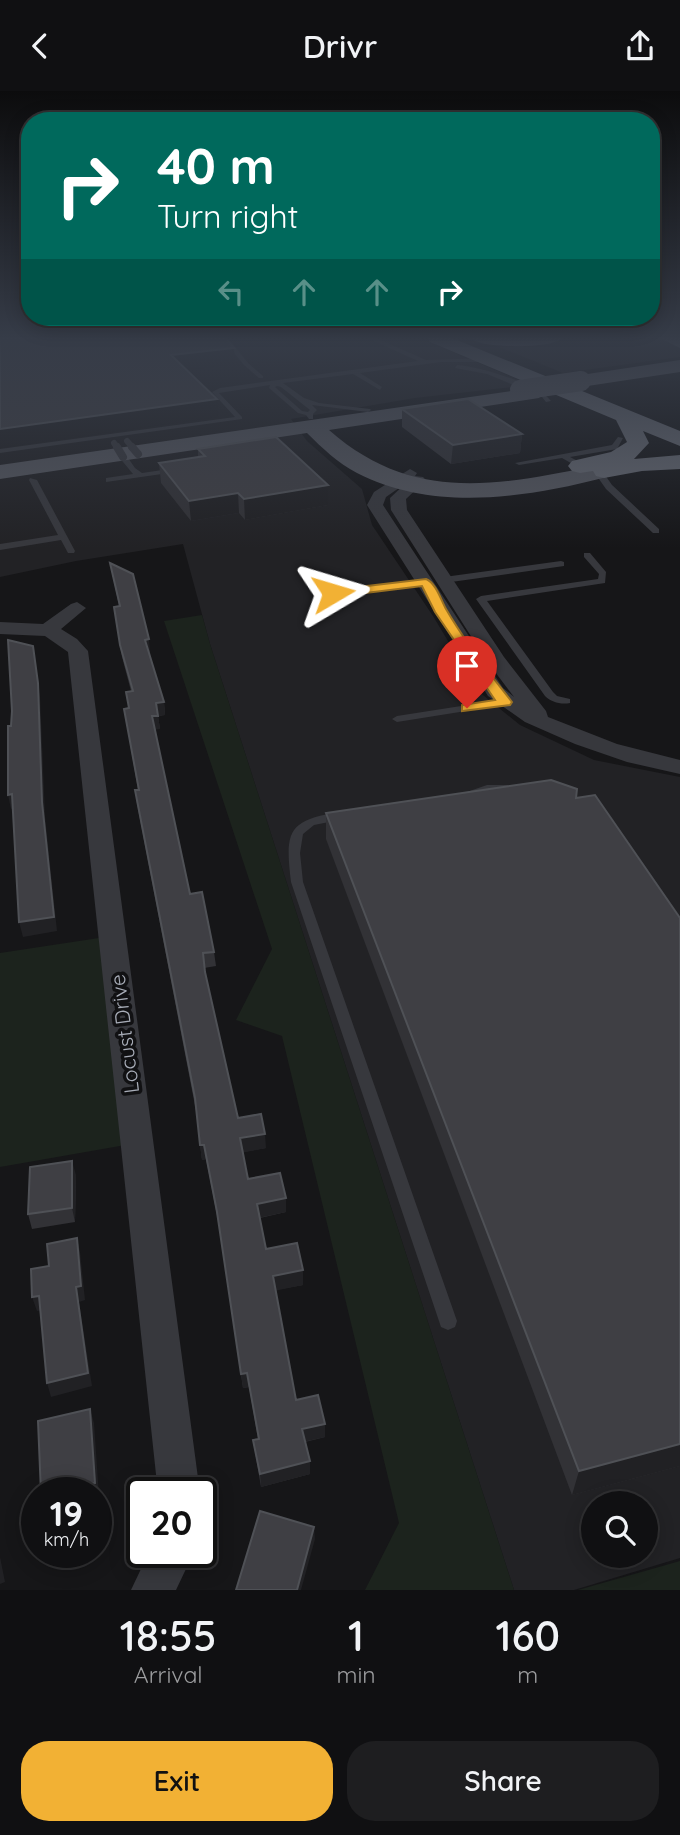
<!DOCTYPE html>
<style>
body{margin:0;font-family:Quicksand,sans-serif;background:#1e1e20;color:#f1f3f6;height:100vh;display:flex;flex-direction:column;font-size:26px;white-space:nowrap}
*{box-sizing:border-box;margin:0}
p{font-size:23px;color:#9c9d9f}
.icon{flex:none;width:38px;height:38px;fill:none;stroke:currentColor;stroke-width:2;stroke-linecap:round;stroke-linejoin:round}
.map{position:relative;height:1499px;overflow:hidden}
.drawer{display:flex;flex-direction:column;background:#101012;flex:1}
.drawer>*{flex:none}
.top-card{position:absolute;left:21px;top:21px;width:639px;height:214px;border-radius:28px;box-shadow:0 4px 18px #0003,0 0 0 2px #303032;background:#00695c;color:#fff;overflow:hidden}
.controls{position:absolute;left:581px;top:1400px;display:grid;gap:14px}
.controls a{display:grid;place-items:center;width:77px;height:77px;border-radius:50%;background:#101012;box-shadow:0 4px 18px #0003,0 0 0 2px #303032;font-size:35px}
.speed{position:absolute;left:21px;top:1386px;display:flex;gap:14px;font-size:35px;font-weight:700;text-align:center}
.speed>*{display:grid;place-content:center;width:91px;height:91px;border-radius:50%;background:#101012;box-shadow:0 4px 18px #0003,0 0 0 2px #303032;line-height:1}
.speed small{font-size:18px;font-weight:400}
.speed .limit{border:4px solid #111;border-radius:10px;background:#fff;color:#111}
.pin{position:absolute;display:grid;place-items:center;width:60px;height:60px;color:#fff;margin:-72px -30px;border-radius:50% 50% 50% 0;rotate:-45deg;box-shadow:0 0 7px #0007}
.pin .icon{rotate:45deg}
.me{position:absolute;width:77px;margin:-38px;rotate:83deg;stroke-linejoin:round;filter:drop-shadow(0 0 5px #0008)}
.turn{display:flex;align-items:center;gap:24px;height:147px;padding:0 21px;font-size:32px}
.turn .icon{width:91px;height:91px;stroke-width:2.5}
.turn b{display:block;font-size:49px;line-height:60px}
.lanes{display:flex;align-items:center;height:66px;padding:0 21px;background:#0003;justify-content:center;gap:35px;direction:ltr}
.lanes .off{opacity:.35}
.eta{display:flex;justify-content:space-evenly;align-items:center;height:119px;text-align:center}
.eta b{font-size:42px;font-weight:600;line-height:49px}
.action{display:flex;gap:14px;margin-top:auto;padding:14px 21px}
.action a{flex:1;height:80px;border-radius:28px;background:#f2b134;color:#111;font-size:28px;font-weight:600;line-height:80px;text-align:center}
.action a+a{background:#1e1e20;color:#f1f3f6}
header{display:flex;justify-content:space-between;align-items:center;height:91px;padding:0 21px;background:#101012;font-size:32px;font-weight:600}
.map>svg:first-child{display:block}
.built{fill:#222225;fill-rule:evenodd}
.green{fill:#1c231d}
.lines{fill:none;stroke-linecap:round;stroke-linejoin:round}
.lane{fill:#37383d;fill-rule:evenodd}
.street{fill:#37383d;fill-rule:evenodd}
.primary{fill:#53555c;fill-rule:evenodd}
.highway{fill:#63666e;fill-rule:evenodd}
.lane-bridge-far1{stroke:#37383d;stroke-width:6}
.lane-bridge{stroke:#37383d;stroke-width:8}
.primary-bridge{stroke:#53555c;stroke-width:20}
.wall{fill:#323236}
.shaded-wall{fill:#212124}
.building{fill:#3f3f44;stroke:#4f5156;stroke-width:2}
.route{fill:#f2b134;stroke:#9d7322;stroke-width:2}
.labels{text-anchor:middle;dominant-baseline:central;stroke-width:7;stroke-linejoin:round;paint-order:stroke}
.near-street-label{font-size:21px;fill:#a8adb8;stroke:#111113}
</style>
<header><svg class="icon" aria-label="back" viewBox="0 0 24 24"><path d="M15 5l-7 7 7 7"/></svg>Drivr<svg class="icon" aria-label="share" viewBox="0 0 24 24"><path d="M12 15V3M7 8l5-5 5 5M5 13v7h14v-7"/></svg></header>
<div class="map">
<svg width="680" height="1499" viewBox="0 0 680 1499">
<rect width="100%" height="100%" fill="#161618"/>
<!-- built -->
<path class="built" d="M0,247H419L531,294L415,307L291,328L307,350L362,398L372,434L433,525L478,600L520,634L594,669L680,686V1467L574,1499H514L210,553L183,453L76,470L0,486ZM593,1412H646V1465H593Z
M477,247H680V266L563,282Z"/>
<!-- green -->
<path class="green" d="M202,524L210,553L514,1499H365L399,1432L282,945L236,929L272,858L164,530Z
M112,845L137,1052L0,1076V862Z
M680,1470V1499H578Z"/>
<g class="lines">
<!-- lane -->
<path class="lane" d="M222,247H228L248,272L263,285V287H259L244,274Z
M367,247H376L426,269L487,267L490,269L487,271H441L360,282L382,296L380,299L353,283L283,292L304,307L319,312L370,318L371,319L368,321L312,314L317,319L313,323V328H309L306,324L298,322L269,297L270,294L219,302L242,326V328L0,362V358L235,326L212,301L220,297L418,270ZM277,295L281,296L310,319L308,321L302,320L275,296Z
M457,274C478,275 538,293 551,310L546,311L542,306L487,283L455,277Z
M618,346L623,347L617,358L570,366L605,384L612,394L659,438V442H653L606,398L599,388L562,367L519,374L515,372L612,354Z
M120,364H126L135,377L142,382L176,377L180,379L176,381L106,391V387L133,383L119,366Z
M30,387L37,389L75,460L74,462H68L61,449L0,459V453L58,444L29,389Z
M584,462H590L606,481L605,492L487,510L553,601L557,605L570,608V612C561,614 551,611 545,605L476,508L481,505L598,488L599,483L584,466Z
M561,470L564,471V475L444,492L440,489L444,486Z
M426,488L429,489V493L333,505L329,502L333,499Z
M506,608L510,609V613L397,631L392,628L397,625Z
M487,694H508L514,697L508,700H488L468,707L462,704L464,702Z
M340,721L344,722L346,725L344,728L314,734L303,743L300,762L303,791L457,1230L455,1236L448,1239L441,1236L439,1230L291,791C285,741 287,729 340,721Z"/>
<!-- street -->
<path class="street" d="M410,378L417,382L415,385L423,386L426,389L406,408L407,419L504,566L546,620L548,626L617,653L680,669V683L627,671L575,653L525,631L488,605L367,414L374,401ZM406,392L390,407L391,419L486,569L514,606L503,597L383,414L386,406Z
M77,511L86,517L61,538L77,548L88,560L200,1402H158L68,561L45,545L0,543V531L43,533L71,513Z
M149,1461H194L176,1499H131Z"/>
<!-- primary -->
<path class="primary" d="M680,269V281L581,296L571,290L581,284Z
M532,297L539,299L542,303L539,307L329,339C412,412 495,395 595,375L603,377L607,382L603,387C524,407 433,421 357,382C338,372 322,357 307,342L0,388V374Z"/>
<!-- highway -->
<path class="highway" d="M427,247H452L680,340V355L643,340L649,352L634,368L680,364V378L642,380L604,387L596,385L593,380L580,382L572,380L568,375L572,370L611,361L627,351L616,329L430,251Z
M470,247H563C552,258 481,258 470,247Z
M660,247H680V257Z"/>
<!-- lane-bridge-far1 -->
<path class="lane-bridge-far1" d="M127,350L134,358
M114,352L118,358"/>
<!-- lane-bridge -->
<path class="lane-bridge" d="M117,356L123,366
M132,356L138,363"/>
<!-- primary-bridge -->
<path class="primary-bridge" d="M520,299L581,290"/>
</g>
<!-- wall -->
<path class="wall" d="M402,318L522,343L520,362L451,373L402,336Z
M198,358L328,414L245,429L239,422L191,430L161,392L159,372L198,366Z
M110,472L150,561H148L164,611L165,624L158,625L160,638H155L190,803L214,861L216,875L204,877L238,1027L266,1057L243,1061L248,1088L286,1107V1121L260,1127L266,1158L303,1194L275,1199L296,1309L325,1346L305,1351L310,1383L261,1396L253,1349L258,1348L249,1296L243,1297L219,1135L206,1068L202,1069L196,1020L137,713L135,699H138L124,618L129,617L131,600L122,566L114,516L119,515Z
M576,707L680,1375L572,1404L326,748V722Z
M76,1084L75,1131L32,1138L28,1123Z"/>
<!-- shaded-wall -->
<path class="shaded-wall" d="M234,257L235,273L173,281L171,264Z
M217,308L218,326L0,357V338Z
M522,343L520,362L451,373L453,354Z
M328,394V414L245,429L244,408Z
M238,402L239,422L191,430L189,410Z
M149,548L150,561H146L145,549Z
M33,555L40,605L45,725L57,840L23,846L19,831L42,711Z
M164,611L165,624L158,625L160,638L153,639L152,625L156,612Z
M12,703L15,717L11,718L8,704Z
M265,1043L266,1057L241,1062L240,1047Z
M200,1054H204L206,1068L202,1069Z
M72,1070L76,1084L75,1131L72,1117Z
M286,1107V1121L258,1127L257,1113Z
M77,1147L80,1161L85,1209L79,1211L92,1295L51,1306L47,1292L76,1196Z
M303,1179V1194L274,1200L273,1185Z
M39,1205L43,1219L37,1220L32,1206Z
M247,1282L249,1296L243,1297L241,1283Z
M90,1318L94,1332L99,1405L96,1406V1402H54Z
M325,1333V1346L303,1351L302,1338Z
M680,1353V1375L572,1404L579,1380Z
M310,1370V1383L261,1396L260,1383Z
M314,1436L315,1448L301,1499H297Z
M0,1466L5,1491L0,1493Z"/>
<!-- building -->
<path class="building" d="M0,247H225L234,257L171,264L217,308L0,338Z
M468,308L522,343L453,354L402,318Z
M276,346L328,394L244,408L238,402L189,410L159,372L205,365L198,358Z
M110,472L133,483L149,548L145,549L164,611L156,612L158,625H152L190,803L202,801L214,861L203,862L205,881L238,1027L261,1023L265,1043L240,1047L248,1088L280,1082L286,1107L257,1113L266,1158L297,1152L303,1179L273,1185L296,1309L318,1304L325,1333L302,1338L310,1370L260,1383L253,1349L259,1348L247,1282L241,1283L217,1121L204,1054H200L195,1007L135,699H139L124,618L129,617L126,601L133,600L120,554L114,516L120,515Z
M8,549L33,555L38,592L42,711L54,826L19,831L12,703L8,704V635H11L12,620Z
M551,689L577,698L576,707L595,704L680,827V1353L579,1380L326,722Z
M72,1070V1117L28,1123L30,1076Z
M77,1147L81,1195L76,1196L88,1282L47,1292L39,1205L32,1206L31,1178L49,1175L47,1153Z
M90,1318L95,1392L54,1402H41L38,1330Z
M260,1420L314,1436L297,1499H236Z"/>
<!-- sky -->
<linearGradient id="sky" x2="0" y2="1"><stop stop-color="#0c0c0d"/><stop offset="0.54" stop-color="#363c48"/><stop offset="1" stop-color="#363c48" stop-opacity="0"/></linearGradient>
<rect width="680" height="457" fill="url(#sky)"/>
<!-- route -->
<path class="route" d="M426,488C436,492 441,509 446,518C465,551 489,582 512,611L510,614L462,620V614L495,609L435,521L422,495L333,506L327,502L333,499Z"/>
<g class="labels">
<!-- near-street labels -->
<g class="near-street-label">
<text transform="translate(124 943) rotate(-97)">Locust Drive</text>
</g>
</g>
</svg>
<div class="controls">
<a><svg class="icon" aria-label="search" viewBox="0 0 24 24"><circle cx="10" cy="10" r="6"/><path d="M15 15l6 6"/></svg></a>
</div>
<div class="speed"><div>19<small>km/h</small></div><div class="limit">20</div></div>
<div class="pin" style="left:467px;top:617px;background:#d93025"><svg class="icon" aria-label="arrive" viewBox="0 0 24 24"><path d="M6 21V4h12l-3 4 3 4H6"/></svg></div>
<svg class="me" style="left:333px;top:502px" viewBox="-20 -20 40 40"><path d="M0-17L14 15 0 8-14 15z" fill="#f2b134" stroke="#fff" stroke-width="4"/></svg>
<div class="top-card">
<div class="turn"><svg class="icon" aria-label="right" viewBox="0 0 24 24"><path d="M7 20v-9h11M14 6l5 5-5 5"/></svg><div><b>40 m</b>Turn right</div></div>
<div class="lanes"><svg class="icon off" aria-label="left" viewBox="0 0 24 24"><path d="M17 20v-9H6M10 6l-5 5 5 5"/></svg><svg class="icon off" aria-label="ahead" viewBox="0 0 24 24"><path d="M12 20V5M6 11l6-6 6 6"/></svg><svg class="icon off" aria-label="ahead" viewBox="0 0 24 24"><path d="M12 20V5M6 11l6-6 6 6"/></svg><svg class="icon" aria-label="right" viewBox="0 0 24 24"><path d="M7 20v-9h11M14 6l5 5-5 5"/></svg></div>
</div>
</div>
<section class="drawer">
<div class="eta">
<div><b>18:55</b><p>Arrival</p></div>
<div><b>1</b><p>min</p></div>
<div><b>160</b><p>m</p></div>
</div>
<div class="action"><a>Exit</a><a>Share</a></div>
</section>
